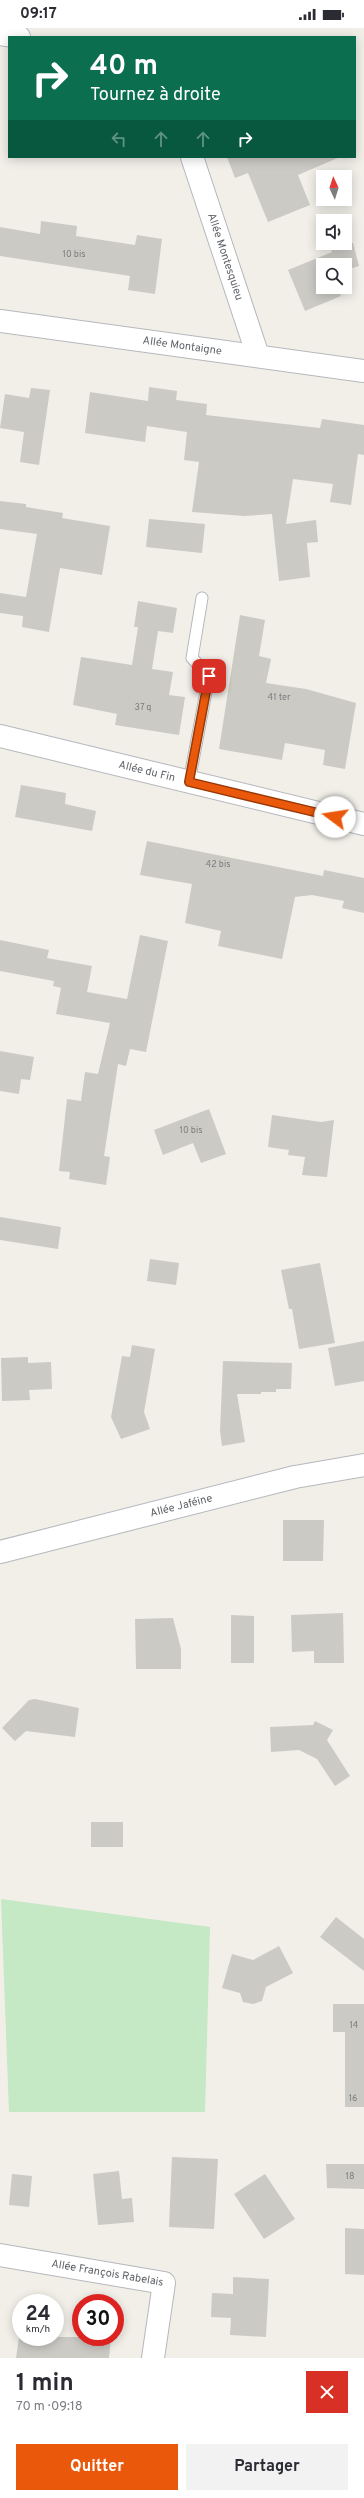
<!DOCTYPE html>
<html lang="fr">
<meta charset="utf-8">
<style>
body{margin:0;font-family:Overpass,sans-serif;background:#f2f2f3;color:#2b2b33;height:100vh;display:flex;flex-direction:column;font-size:15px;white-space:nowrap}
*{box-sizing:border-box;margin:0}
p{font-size:13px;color:#7c7c81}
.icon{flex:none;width:22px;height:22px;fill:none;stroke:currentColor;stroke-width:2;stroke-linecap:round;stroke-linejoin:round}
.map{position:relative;height:2330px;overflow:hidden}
.panel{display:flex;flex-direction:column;background:#fff;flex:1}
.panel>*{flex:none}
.top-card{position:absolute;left:8px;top:8px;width:348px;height:122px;border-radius:0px;box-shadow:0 2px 10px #0003;background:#0b6e4f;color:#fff;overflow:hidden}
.needle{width:26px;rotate:356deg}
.buttons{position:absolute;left:316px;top:142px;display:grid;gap:8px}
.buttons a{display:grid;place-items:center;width:36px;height:36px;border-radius:0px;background:#fff;box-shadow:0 2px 10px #0003;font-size:20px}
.speed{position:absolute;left:12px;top:2266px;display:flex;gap:8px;font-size:20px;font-weight:700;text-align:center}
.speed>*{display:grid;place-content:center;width:52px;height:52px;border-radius:50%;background:#fff;box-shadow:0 2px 10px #0003;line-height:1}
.speed small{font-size:10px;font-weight:400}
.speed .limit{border:6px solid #d22;background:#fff;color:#111}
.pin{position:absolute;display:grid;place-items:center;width:34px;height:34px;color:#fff;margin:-17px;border-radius:8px;box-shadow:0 2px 6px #0006}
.me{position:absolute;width:44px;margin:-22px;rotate:284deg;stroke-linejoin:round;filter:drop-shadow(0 0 3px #0008)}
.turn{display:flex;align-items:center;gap:14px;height:84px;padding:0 16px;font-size:18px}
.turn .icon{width:52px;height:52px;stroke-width:2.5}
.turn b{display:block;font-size:28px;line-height:34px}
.lanes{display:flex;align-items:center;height:38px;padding:0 16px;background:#0003;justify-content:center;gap:20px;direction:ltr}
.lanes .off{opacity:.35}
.round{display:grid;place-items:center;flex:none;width:42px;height:42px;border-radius:0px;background:#f2f2f3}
.headline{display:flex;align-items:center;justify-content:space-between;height:68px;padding:0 16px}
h1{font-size:24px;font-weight:700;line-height:30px}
.button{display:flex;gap:8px;margin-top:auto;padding:8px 16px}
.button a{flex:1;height:46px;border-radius:0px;background:#ea580c;color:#fff;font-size:16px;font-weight:700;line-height:46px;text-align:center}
.button a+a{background:#f2f2f3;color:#2b2b33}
.status{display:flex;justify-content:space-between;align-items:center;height:28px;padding:0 20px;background:#fff;direction:ltr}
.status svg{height:11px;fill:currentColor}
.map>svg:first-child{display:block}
.green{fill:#c5e8c5}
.building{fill:#cccac5}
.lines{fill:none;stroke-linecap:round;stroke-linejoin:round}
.lane-casing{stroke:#b5b8bc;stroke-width:13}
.street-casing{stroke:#b5b8bc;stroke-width:24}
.lane{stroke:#fff;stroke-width:11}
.street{stroke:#fff;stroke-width:22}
.route-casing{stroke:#983908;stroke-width:10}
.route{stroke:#ea580c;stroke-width:7}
.labels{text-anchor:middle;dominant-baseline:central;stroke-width:4;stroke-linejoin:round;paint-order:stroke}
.number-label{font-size:9px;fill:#7a7d7f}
.street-label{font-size:11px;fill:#5f6368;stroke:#fff}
</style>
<div class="status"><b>09:17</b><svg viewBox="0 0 49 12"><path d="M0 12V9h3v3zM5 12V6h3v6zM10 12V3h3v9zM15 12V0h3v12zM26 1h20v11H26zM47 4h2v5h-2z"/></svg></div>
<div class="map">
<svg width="364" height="2330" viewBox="0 0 364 2330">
<rect width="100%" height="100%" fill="#f1efe8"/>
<!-- green -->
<path class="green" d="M1,1871L210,1899L205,2084H9Z"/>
<!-- building -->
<path class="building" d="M227,129H340L298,147L310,177L268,194L248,145L235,150Z
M41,193L77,198L76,208L135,217L137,207L162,211L155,266L128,262L130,248L0,228V199L40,206Z
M328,215H353L359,238L345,242V237H323V259H337L341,268L305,283L288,242L332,224Z
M149,359L177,363L176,372L207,376L206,387L320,400L322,391L364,397V427L358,426L351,477L330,474L333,456L293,451L286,496L316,492L318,514L307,515L310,549L279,553L272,486L244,488L192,484L199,434L184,432L187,404L147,398L145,414L85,405L90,364L148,373Z
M31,360L50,362L39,437L20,434L24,404L0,400L5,366L29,370Z
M0,473L26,476V479L63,485L62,490L110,498L102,547L60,540L49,604L22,599L23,588L0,585V565L26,569L37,506L0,501Z
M149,491L205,496L202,525L146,519Z
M138,573L177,580L173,605L158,603L152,641L173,644L169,667L185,669L179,707L115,697L117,686L73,677L81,629L132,637L138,599H134Z
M240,587L265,592L259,628L271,631L266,655L306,661L356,675L345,741L323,737L325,722L285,715L282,732L219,721Z
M21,757L66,765L65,776L96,783L92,803L15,789Z
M147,813L323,848L324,842L364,850V885L342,880L344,873L312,867L295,869L282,931L218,918L221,903L185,895L192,856L140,847Z
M140,907L168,913L146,1024L130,1021L126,1038L118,1036L104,1128L110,1129L106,1157L69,1151L70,1144L59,1143L67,1071L81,1073L85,1044L98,1046L110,995L56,986L61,960L53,958L54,953L0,943V912L49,922L47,930L92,938L87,964L127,971Z
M0,1023L34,1029L30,1052L21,1051L19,1066L0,1063Z
M209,1081L226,1126L201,1135L193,1115L163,1127L154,1102Z
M272,1087L321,1094L334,1092L327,1149L302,1147L305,1129L288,1127L289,1122L268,1119Z
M0,1189L61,1199L58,1221L0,1212Z
M150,1231L179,1235L176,1257L147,1253Z
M320,1235L335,1315L299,1321L292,1281H289L281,1242Z
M364,1313V1353L335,1358L328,1320Z
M132,1317L155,1321L144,1384L150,1401L121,1411L111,1389L122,1328L130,1329Z
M28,1329V1335L51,1334L52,1361L29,1362L30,1372L2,1373L1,1330Z
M223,1333L292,1335L291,1361H276V1364H261V1366H237L245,1414L222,1418L220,1403Z
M283,1492H324L323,1533H283Z
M343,1585L344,1635H314V1623L292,1624L291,1587Z
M231,1587L254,1588V1635H231Z
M173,1590L181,1621V1641H136L135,1591Z
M35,1671L79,1680L75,1709L26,1703L15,1713L2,1700L29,1672Z
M315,1693L333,1702L327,1712L350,1748L335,1758L317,1731L299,1722L271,1724L270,1699L313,1697Z
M91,1794H123V1819H91Z
M336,1889L364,1911V1943L320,1909Z
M279,1918L293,1945L266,1959L262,1973L253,1976L243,1974L240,1965L222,1960L232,1926L253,1932Z
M333,1976H364V2079H345V2004H333Z
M172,2129L218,2131L214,2201L169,2199Z
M326,2136H364V2161L327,2160Z
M119,2143L122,2171L132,2170L134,2194L98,2197L93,2146Z
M12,2146L32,2148L29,2179L9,2177Z
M265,2146L295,2191L264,2211L234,2166Z
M345,2200L364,2201V2247L345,2246Z
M233,2249L269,2251L266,2309L230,2307L231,2290L211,2289L212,2265L233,2266Z
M19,2309H111L109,2330H16Z"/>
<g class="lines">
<!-- lane casing -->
<g class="lane-casing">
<path id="lane" d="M189,754L209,648L192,630L202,570"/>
</g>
<!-- street casing -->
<g class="street-casing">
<g id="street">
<path d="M0,6L19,9"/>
<path id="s1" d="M192,129L258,328"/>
<path id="s2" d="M0,293L364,343"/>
<path id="s3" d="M0,708L364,796"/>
<path id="s4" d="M0,1524L295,1449L364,1437"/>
<path id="s5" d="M0,2227L164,2255L153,2330"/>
</g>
</g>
<!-- lane -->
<use href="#lane" class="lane"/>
<!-- street -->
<use href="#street" class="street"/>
</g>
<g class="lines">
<!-- route casing -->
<g class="route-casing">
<path id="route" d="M209,648L189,754L335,789"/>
</g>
<!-- route -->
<use href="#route" class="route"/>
</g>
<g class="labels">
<!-- number labels -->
<g class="number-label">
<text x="74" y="226">10 bis</text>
<text x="279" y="669">41 ter</text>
<text x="143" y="679">37 q</text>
<text x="218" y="836">42 bis</text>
<text x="191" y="1102">10 bis</text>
<text x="354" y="1997">14</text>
<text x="353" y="2070">16</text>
<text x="350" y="2148">18</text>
</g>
<!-- street labels -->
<g class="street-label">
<text stroke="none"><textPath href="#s1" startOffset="105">Allée Montesquieu</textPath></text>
<text stroke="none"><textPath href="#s2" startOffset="184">Allée Montaigne</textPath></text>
<text stroke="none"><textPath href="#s3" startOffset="151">Allée du Fin</textPath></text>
<text stroke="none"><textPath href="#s4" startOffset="187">Allée Jaféine</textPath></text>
<text stroke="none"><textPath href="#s5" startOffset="109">Allée François Rabelais</textPath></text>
</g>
</g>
</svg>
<div class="buttons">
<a><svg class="needle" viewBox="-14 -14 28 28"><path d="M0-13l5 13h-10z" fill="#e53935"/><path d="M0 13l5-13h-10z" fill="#7c7c81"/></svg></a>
<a><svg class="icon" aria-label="sound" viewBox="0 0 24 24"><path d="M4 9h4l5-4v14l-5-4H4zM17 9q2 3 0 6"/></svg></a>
<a><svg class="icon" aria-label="search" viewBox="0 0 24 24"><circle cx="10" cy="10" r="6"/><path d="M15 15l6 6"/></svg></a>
</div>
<div class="speed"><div>24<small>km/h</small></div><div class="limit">30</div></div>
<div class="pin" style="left:209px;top:648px;background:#d93025"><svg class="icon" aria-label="arrive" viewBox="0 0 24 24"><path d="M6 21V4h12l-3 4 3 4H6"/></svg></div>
<svg class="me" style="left:335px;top:789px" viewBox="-20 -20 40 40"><circle r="19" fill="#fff"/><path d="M0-13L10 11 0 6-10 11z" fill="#ea580c"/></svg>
<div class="top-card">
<div class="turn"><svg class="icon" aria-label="right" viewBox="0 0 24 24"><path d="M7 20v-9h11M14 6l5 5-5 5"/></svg><div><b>40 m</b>Tournez à droite</div></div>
<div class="lanes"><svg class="icon off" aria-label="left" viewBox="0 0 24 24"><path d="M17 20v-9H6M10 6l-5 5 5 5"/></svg><svg class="icon off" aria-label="ahead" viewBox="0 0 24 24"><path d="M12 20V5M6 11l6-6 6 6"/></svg><svg class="icon off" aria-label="ahead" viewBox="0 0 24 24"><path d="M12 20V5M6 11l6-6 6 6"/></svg><svg class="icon" aria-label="right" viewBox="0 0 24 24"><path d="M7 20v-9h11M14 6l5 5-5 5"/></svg></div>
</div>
</div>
<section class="panel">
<div class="headline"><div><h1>1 min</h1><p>70 m · 09:18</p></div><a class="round" style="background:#d93025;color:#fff"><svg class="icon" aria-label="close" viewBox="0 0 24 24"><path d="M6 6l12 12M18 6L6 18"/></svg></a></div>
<div class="button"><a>Quitter</a><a>Partager</a></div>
</section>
